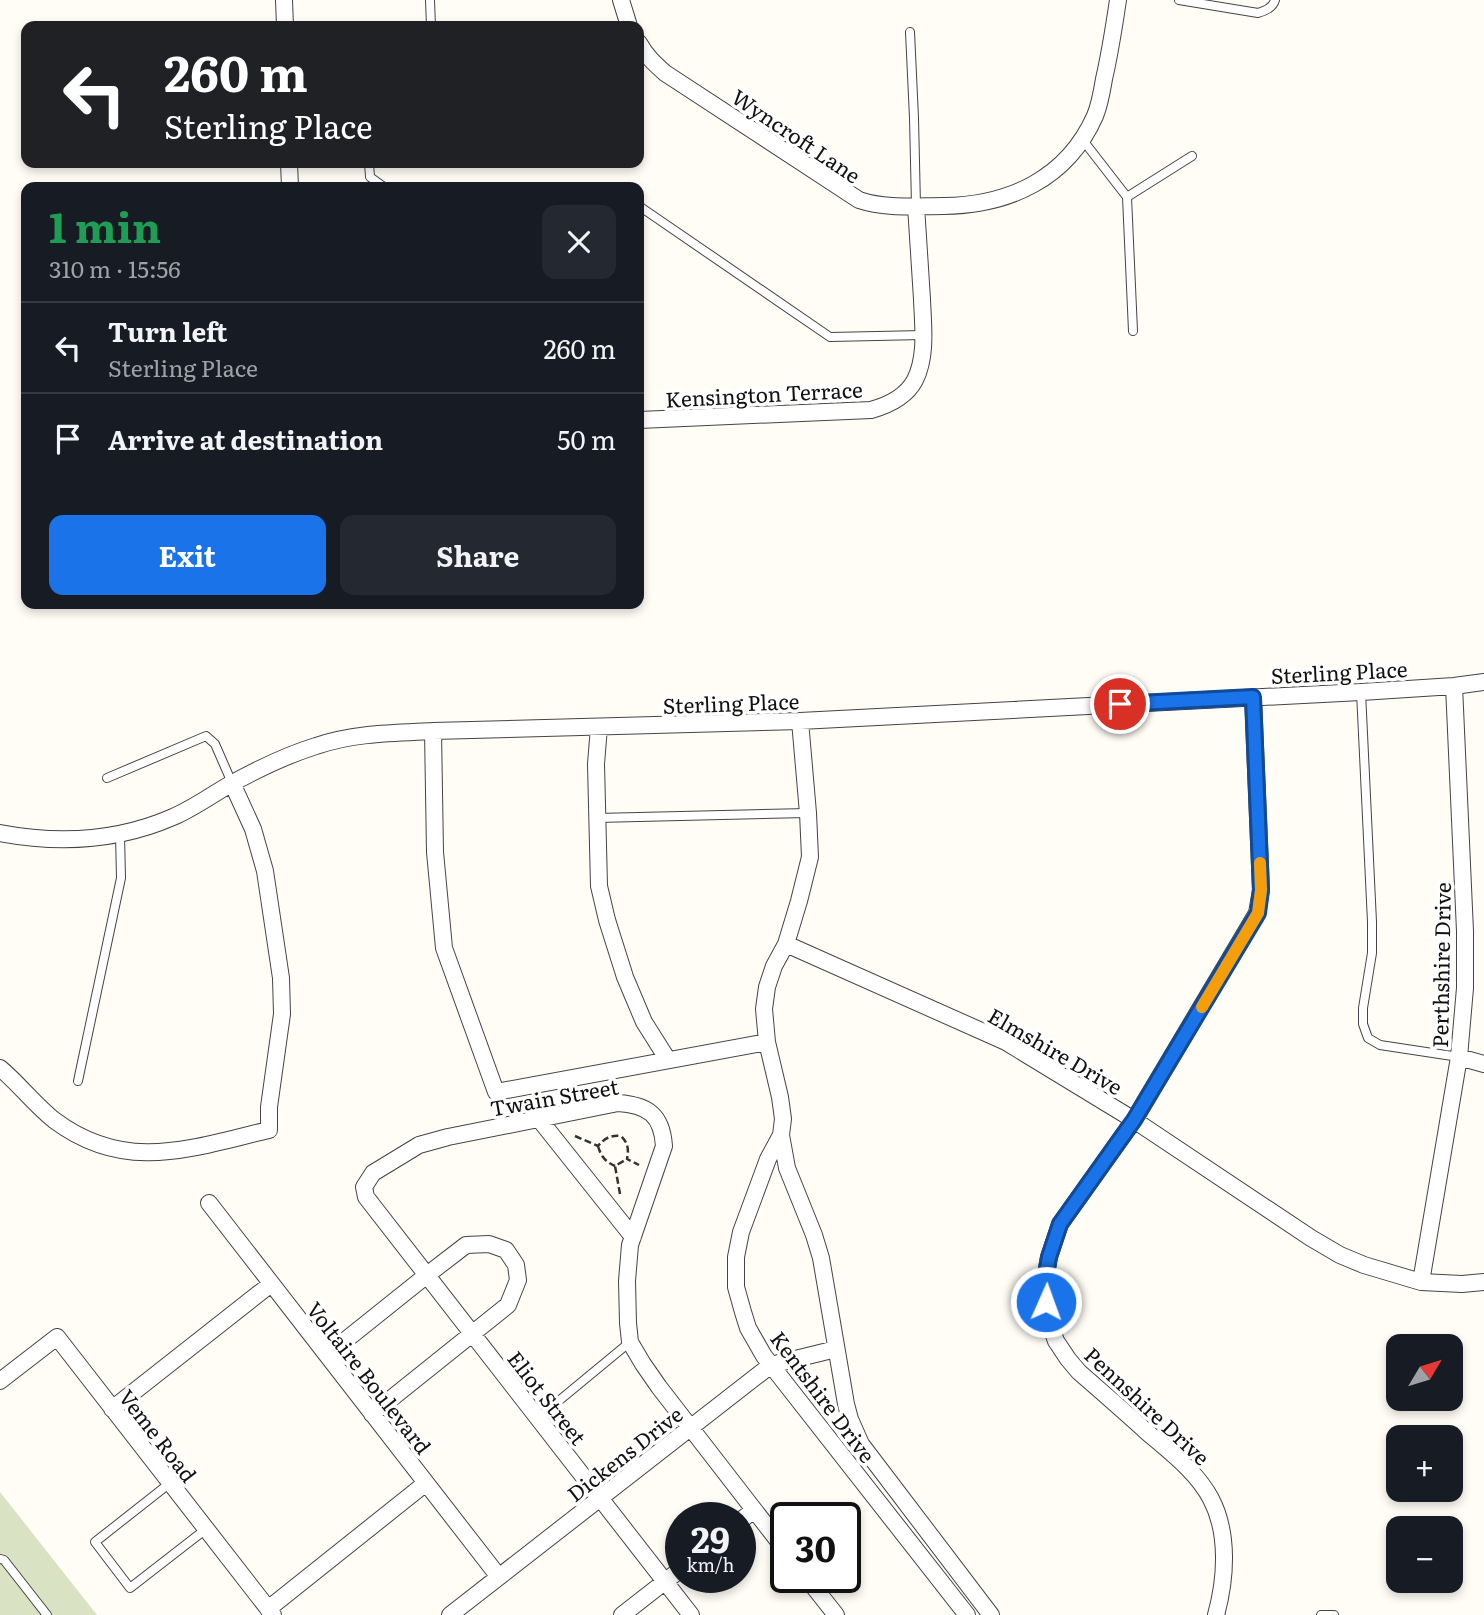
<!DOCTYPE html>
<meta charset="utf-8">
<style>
body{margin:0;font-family:Literata,serif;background:#242831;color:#f1f3f6;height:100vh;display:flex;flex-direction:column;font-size:26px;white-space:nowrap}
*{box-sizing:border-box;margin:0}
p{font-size:23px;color:#9ea1a6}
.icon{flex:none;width:38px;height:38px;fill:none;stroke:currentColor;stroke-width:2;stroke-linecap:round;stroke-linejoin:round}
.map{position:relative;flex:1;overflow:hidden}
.drawer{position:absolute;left:21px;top:182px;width:623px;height:427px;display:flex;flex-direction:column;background:#171b24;border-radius:14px;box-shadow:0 4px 10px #0003}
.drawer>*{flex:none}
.hud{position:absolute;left:21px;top:21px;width:623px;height:147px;border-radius:14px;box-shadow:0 4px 10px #0003;background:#202124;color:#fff;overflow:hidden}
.needle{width:46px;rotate:52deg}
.fabs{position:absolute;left:1386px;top:1334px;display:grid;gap:14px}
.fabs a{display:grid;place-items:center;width:77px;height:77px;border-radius:14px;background:#171b24;box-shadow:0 4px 10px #0003;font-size:35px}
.speed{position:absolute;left:665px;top:1502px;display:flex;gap:14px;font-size:35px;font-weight:700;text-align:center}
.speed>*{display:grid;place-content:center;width:91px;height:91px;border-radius:50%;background:#171b24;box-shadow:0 4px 10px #0003;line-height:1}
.speed small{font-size:18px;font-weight:400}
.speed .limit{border:4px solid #111;border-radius:10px;background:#fff;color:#111}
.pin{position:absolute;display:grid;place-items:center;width:60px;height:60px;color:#fff;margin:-30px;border:4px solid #fff;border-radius:50%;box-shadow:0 2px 7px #0007}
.me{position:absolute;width:77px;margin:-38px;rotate:2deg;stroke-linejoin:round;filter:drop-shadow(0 0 5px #0008)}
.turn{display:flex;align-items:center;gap:24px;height:147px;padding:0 28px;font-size:32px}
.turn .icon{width:91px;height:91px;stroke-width:2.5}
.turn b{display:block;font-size:49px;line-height:60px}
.round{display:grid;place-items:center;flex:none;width:74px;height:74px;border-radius:14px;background:#242831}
.headline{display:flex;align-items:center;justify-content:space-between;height:119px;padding:0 28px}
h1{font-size:42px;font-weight:700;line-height:52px;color:#1e9e55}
.primary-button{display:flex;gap:14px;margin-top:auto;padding:14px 28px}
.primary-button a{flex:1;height:80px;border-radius:14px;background:#1a73e8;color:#fff;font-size:28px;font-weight:700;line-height:80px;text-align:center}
.primary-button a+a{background:#242831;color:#f1f3f6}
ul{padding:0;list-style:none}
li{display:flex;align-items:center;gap:21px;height:91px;padding:0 28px;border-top:2px solid #363941}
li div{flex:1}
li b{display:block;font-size:26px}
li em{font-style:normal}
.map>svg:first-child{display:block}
.cemetery{fill:#d9e3c4}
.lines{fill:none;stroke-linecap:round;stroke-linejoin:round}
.lane-casing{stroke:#444;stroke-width:10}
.street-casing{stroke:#444;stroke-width:18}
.path{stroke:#333;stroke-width:2.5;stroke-dasharray:7 3.5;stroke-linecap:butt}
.lane{stroke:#fff;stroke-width:8}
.street{stroke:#fff;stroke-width:16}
.route-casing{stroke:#114b97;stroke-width:18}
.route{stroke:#1a73e8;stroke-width:12}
.slow{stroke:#f59e0b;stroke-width:12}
.labels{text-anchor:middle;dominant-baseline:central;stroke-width:7;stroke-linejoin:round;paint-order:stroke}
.street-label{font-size:21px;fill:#111;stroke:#fff}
</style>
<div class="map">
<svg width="1484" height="1615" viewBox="0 0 1484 1615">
<rect width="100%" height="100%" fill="#fffdf5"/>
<!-- cemetery -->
<path class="cemetery" d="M0,1492L97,1615H0Z"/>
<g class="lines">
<!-- lane casing -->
<g class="lane-casing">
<path id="lane" d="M430,0L431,26
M1179,0L1258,13C1265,11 1273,8 1275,0
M910,32L914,118L916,206
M1082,139L1127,197L1192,156
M369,163L370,177L384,187
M1127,197L1133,331
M639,206L830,337L923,335
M1361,692L1372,922V953L1363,1008V1024L1368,1038L1380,1045L1459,1057
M107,778L206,736L215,744L232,783
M597,818L808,813
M78,1081L121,878L120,835
M538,1418L630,1342
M170,1483L95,1542L130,1588L206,1529
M0,1559L4,1560L47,1615
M1321,1615H1334"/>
</g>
<!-- street casing -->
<g class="street-casing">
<path id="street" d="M284,0L285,26
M621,0L629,26
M639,43C646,56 655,64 665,73L859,200C886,209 915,206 944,206C1009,205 1067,179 1095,116C1100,104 1102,91 1104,79C1110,53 1114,27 1118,0
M289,163L290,187
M639,420L871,410C889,405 906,397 915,380C927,356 923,326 922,299C920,268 918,237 916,206
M800,721L808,813L810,857L799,901L786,944L774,966L767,987L764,1009L767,1042L780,1097L783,1119L781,1135L787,1168L814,1235L821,1258L846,1404L850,1419L861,1444L991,1615
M599,727L596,764L599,886L607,920L625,977L644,1022L668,1060
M433,731L435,852L444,948L496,1092L767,1042
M0,833C58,844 118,841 173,817C192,809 210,796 229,785C256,770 287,755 316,746C354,733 393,733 433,731L800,721L1361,692L1454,686L1484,682
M786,944L1006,1042L1134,1120L1311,1238L1340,1255L1364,1265L1421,1282L1462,1284L1484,1282
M1459,1057L1484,1064
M0,1068C19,1084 35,1105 54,1120C126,1174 191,1148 269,1130V1107L282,1014L281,978L265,871L253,829L232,783
M539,1119L633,1237
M781,1135L768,1159L741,1232L736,1257V1287L743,1312L748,1328L764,1356L967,1615
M209,1203L499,1577
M1421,1282L1459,1057L1465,988V931L1454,686
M327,1355L427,1275L466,1245L489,1244L506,1250L516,1265L518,1280L508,1305L372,1414
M0,1381L57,1337L273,1615
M112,1409L271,1284
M740,1521L754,1510
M806,1577L836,1615
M268,1609L426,1483
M450,1615L771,1365L836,1349
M622,1615L681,1569
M691,1615L366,1197L364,1187L373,1173L419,1145L448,1137L618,1103C648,1105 662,1115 664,1146L630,1245L627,1281L628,1323L630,1342L643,1364L659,1387L786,1551
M1216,1615C1226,1579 1229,1533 1211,1499C1197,1472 1170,1452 1148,1433C1125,1412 1102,1392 1079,1372L1068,1359L1056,1341L1049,1321L1046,1302L1045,1280L1049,1257L1060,1224L1134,1120L1257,913L1261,890L1253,697"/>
</g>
<!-- path -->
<path class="path" d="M575,1136L598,1146C605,1138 610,1135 621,1136C628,1143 629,1149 627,1159L639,1165
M598,1146C601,1157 606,1162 615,1166
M620,1194L615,1166L627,1159"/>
<!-- lane -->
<use href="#lane" class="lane"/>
<!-- street -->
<use href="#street" class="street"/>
</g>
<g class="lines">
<!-- route casing -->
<g class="route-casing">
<path id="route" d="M1046,1302L1045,1280L1049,1257L1060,1224L1134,1120L1258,913L1261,890L1253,697L1120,704"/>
</g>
<!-- route -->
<use href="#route" class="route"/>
<!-- slow -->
<path class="slow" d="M1202,1007L1258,913L1261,890L1260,863"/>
</g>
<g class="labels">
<!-- street labels -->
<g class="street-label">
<text transform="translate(797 135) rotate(34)">Wyncroft Lane</text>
<text transform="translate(764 393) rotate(-3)">Kensington Terrace</text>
<text transform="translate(1339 671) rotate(-3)">Sterling Place</text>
<text transform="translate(731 702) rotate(-2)">Sterling Place</text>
<text transform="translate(1440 965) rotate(-89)">Perthshire Drive</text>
<text transform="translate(1056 1050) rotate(30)">Elmshire Drive</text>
<text transform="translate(554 1096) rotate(-10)">Twain Street</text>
<text transform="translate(370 1377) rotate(52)">Voltaire Boulevard</text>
<text transform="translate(824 1396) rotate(53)">Kentshire Drive</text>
<text transform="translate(548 1397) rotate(52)">Eliot Street</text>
<text transform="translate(1148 1405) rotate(43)">Pennshire Drive</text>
<text transform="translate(159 1435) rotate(52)">Veme Road</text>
<text transform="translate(624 1453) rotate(-38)">Dickens Drive</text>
</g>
</g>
</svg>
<div class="fabs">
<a><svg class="needle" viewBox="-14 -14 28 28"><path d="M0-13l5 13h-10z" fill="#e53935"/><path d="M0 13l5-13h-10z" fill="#9ea1a6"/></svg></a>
<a>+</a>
<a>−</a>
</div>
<div class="speed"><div>29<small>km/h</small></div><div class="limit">30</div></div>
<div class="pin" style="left:1120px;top:704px;background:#d93025"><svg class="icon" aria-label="arrive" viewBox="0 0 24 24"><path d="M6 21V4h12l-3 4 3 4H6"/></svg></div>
<svg class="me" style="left:1046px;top:1302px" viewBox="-20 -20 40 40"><circle r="17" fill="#1a73e8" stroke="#fff" stroke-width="3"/><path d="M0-11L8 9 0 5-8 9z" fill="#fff"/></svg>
<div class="hud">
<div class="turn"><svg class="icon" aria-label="left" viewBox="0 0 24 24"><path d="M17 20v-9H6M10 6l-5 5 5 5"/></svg><div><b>260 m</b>Sterling Place</div></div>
</div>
<section class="drawer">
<div class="headline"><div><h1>1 min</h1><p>310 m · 15:56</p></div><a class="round"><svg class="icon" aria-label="close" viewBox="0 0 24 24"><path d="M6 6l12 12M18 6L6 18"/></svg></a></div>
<ul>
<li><svg class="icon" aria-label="left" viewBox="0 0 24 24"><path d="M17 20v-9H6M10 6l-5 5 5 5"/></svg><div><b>Turn left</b><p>Sterling Place</p></div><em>260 m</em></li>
<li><svg class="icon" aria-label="arrive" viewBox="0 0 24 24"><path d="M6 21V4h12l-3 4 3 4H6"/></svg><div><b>Arrive at destination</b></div><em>50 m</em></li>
</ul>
<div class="primary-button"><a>Exit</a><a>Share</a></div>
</section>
</div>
